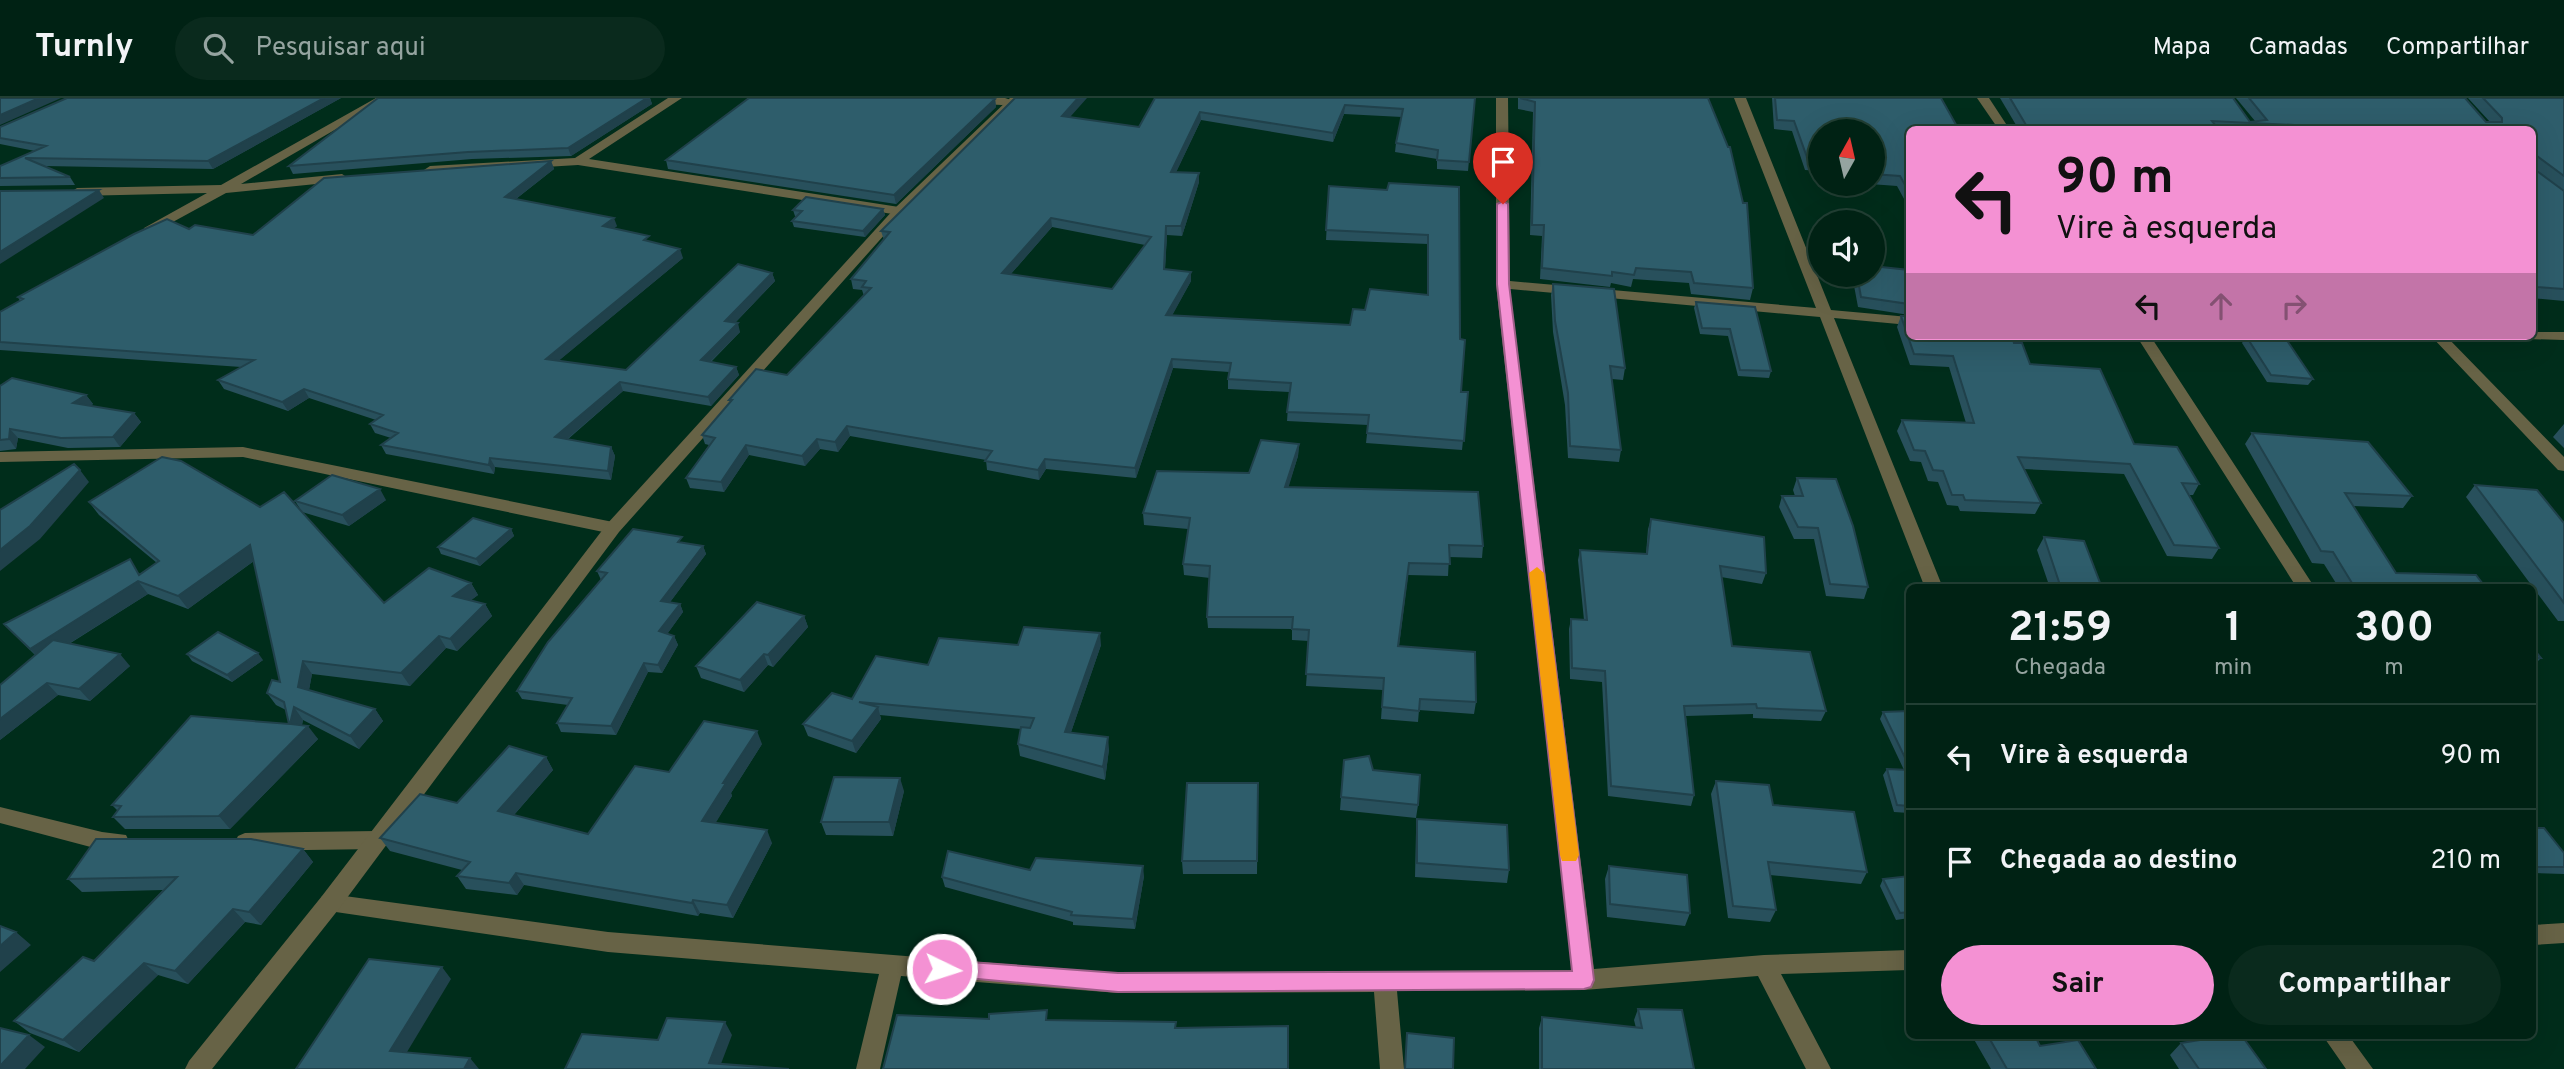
<!DOCTYPE html>
<html lang="pt">
<meta charset="utf-8">
<style>
body{margin:0;font-family:Overpass,sans-serif;background:#0a2a1d;color:#f1f3f6;height:100vh;display:flex;flex-direction:column;font-size:26px;white-space:nowrap}
*{box-sizing:border-box;margin:0}
p{font-size:23px;color:#95a4a0}
.icon{flex:none;width:38px;height:38px;fill:none;stroke:currentColor;stroke-width:2;stroke-linecap:round;stroke-linejoin:round}
.map{position:relative;flex:1;overflow:hidden}
.side{position:absolute;left:1906px;top:486px;width:630px;height:455px;display:flex;flex-direction:column;background:#002214;border-radius:10px;box-shadow:0 7px 28px #0002,0 0 0 2px #223f34}
.side>*{flex:none}
.hud{position:absolute;left:1906px;top:28px;width:630px;height:214px;border-radius:10px;box-shadow:0 7px 28px #0002,0 0 0 2px #223f34;background:#f491d3;color:#111;overflow:hidden}
.needle{width:46px;rotate:8deg}
.fabs{position:absolute;left:1808px;top:21px;display:grid;gap:14px}
.fabs a{display:grid;place-items:center;width:77px;height:77px;border-radius:50%;background:#002214;box-shadow:0 7px 28px #0002,0 0 0 2px #223f34;font-size:35px}
.pin{position:absolute;display:grid;place-items:center;width:60px;height:60px;color:#fff;margin:-72px -30px;border-radius:50% 50% 50% 0;rotate:-45deg;box-shadow:0 0 7px #0007}
.pin .icon{rotate:45deg}
.me{position:absolute;width:77px;margin:-38px;rotate:94deg;stroke-linejoin:round;filter:drop-shadow(0 0 5px #0008)}
.turn{display:flex;align-items:center;gap:24px;height:147px;padding:0 35px;font-size:32px}
.turn .icon{width:91px;height:91px;stroke-width:2.5}
.turn b{display:block;font-size:49px;line-height:60px}
.lanes{display:flex;align-items:center;height:66px;padding:0 35px;background:#0003;justify-content:center;gap:35px;direction:ltr}
.lanes .off{opacity:.35}
.eta{display:flex;justify-content:space-evenly;align-items:center;height:119px;text-align:center}
.eta b{font-size:42px;font-weight:700;line-height:49px}
.button{display:flex;gap:14px;margin-top:auto;padding:14px 35px}
.button a{flex:1;height:80px;border-radius:42px;background:#f491d3;color:#111;font-size:28px;font-weight:700;line-height:80px;text-align:center}
.button a+a{background:#0a2a1d;color:#f1f3f6}
ul{padding:0;list-style:none}
li{display:flex;align-items:center;gap:21px;height:105px;padding:0 35px;border-top:2px solid #223f34}
li div{flex:1}
li b{display:block;font-size:26px}
li em{font-style:normal}
header{display:flex;align-items:center;gap:42px;box-sizing:border-box;height:98px;padding:0 35px;background:#002214;border-bottom:2px solid #223f34}
header strong{font-size:33px}
nav{display:flex;gap:38px;margin-inline-start:auto;font-size:24px}
.search{width:490px;height:63px;background:#0a2a1d;display:flex;align-items:center;gap:18px;box-sizing:border-box;padding:0 24px;border-radius:38px;color:#95a4a0;font-size:26px}
.map>svg:first-child{display:block}
.lines{fill:none;stroke-linecap:round;stroke-linejoin:round}
.minor{fill:#676346;fill-rule:evenodd}
.tertiary{fill:#676346;fill-rule:evenodd}
.wall{fill:#28505c;fill-rule:evenodd}
.shaded-wall{fill:#20414b}
.building{fill:#2e5d6b;stroke:#20414b;stroke-width:2;fill-rule:evenodd}
.route{fill:#f491d3;stroke:#9f5e89;stroke-width:2}
.slow{fill:#f59e0b}
</style>
<header>
<strong>Turnly</strong>
<div class="search"><svg class="icon" aria-label="search" viewBox="0 0 24 24"><circle cx="10" cy="10" r="6"/><path d="M15 15l6 6"/></svg>Pesquisar aqui</div>
<nav><a>Mapa</a><a>Camadas</a><a>Compartilhar</a></nav>
</header>
<div class="map">
<svg width="2564" height="971" viewBox="0 0 2564 971">
<rect width="100%" height="100%" fill="#002d1b"/>
<g class="lines">
<!-- minor -->
<path class="minor" d="M376,0H390L241,86L342,76L348,80L346,83L226,95L149,137L144,136V130L207,95L77,98L71,94L77,90L221,87Z
M668,0H682L589,61L899,109L905,113L899,117L578,67L430,76L424,72L430,68L575,60Z
M969,0H1005L1017,4C1007,10 979,6 969,0Z
M1496,0H1508L1510,183L1816,210L1734,0H1746L1831,212L1909,219V227L1834,220L1943,490H1925L1820,219L1510,191L1594,871L1764,857L1909,852V872L1781,876L1831,971H1806L1758,878L1584,892L1397,893L1404,971H1380L1374,894L1118,895L901,878L880,971H856L879,876L608,854L322,812L319,805L322,798L330,796L608,834L1118,875L1572,872L1496,186Z
M1977,0H1989L2010,32H1999Z
M2532,234H2564V242L2527,241L2525,238H2532Z
M2109,238H2337L2330,242H2153L2315,490H2297L2139,242H2116Z
M2431,238H2446L2564,359V373L2558,372Z
M243,349L613,424L621,430L613,436L243,359L0,364V354Z
M0,709L102,734L126,737L129,743L126,749L102,752L0,725Z
M377,733L384,736L387,742L384,748L377,751L245,753L238,750L235,744L238,738L245,735Z
M2564,825V845L2532,847V827Z
M2323,938H2349L2373,971H2346Z"/>
<!-- tertiary -->
<path class="tertiary" d="M1010,0H1022L903,116L619,434L338,812L212,971H185L189,963L322,798L607,426L895,110Z"/>
</g>
<!-- wall -->
<path class="wall" d="M67,0H341L213,71L44,68L70,79L75,87L0,88V68L35,53L0,46V29Z
M378,0H650L652,6L571,58L472,61L293,76L289,68Z
M1155,0H1475L1468,73L1437,71V61L1395,54L1396,45L1402,19L1344,16L1333,44L1201,22L1176,74L1199,84L1182,138L1167,137L1165,172L1191,183L1172,217L1350,227L1365,212L1427,197L1428,146L1326,142L1329,88L1387,92L1459,89L1461,294H1468L1462,352L1366,345L1368,327L1287,323L1289,294L1228,291V281L1229,274L1173,270L1136,380L1046,371L1039,382L987,372L986,362L850,338L838,354L820,351L805,368L749,357L724,394L690,390L686,380L709,347L705,346L702,337L730,304L729,302L787,277L864,198L862,192L853,191L851,181L884,142L881,133L1070,19L1139,29ZM1052,129L1145,147L1112,191L1010,177Z
M1518,0H1708L1753,190L1750,202L1691,196L1689,185L1633,181L1631,189L1611,185L1610,189L1540,181L1542,138L1530,137L1533,14L1518,11Z
M1772,0H1941L1909,32V110L1897,88L1870,86H1872V33H1820V73L1805,72L1792,33L1774,31Z
M2000,0H2233L2250,24L2255,23L2236,0H2465L2486,24H2490L2468,0H2564V203L2532,200V32H2019Z
M995,1L996,9L896,106L668,71L666,62Z
M551,63L554,71L516,101L617,128L614,130L651,144L683,160L558,263L626,272L772,175L775,183L735,225L740,234L711,264L736,269L739,277L711,308L623,293L567,342L611,349L615,358L611,382L495,369L494,376L386,356L381,347L391,340L375,335L370,326L376,322L309,300L288,313L224,291L218,282L241,269L0,252V214L20,203L18,199L189,131L253,137Z
M883,111L885,117L865,139L794,129L792,123L796,118H795L793,112Z
M1909,172V217L1858,209L1852,177H1872Z
M1553,186L1625,270L1623,282L1612,281L1621,352L1619,364L1568,360L1565,307L1553,234L1551,197Z
M1696,204L1755,209L1771,273L1769,280L1738,278L1728,238L1700,236L1694,210Z
M1901,218L2014,245L2030,266L2134,346L2199,386L2193,397H2189L2219,450L2212,461L2167,458L2124,376L2024,371L2041,405L2035,416L1960,413L1958,408L1947,407L1938,384L1928,383L1921,364L1910,363L1897,333L1902,322L1966,325L1949,269L1910,267L1897,229Z
M2246,238L2313,281L2308,287L2267,284L2242,245Z
M0,288L86,297L93,306L90,308L134,315L141,324L120,349L68,350L18,340L16,351L0,353Z
M2564,317V350L2553,339L2564,326Z
M2252,335L2412,398L2403,410L2353,408L2396,475L2486,490H2339L2324,466L2312,465L2245,346Z
M1299,346L1298,358L1288,389L1483,448L1482,460L1449,459L1448,478L1408,477L1399,548L1476,604L1474,616L1419,612L1418,624L1381,621L1383,592L1306,588L1309,543L1292,542V531L1208,530L1207,519L1210,480L1184,477L1183,466L1188,431L1144,427L1143,415L1249,375Z
M1797,380L1868,489L1864,501L1826,498L1814,441H1794L1779,409L1782,398H1795L1793,392Z
M2475,387L2564,425V523H2558L2466,399Z
M386,402L349,428L302,414L295,403Z
M89,404L384,505L471,485L478,497L471,502L485,506L492,518L457,553L446,550L410,588L312,576L309,592L375,611L383,623L359,651L303,622L302,627L318,641L230,731H125L113,719L118,713L112,707L289,626L286,612L276,607L267,595L280,584L254,463L188,511L148,496L69,546L130,568L90,603L58,597L0,642L35,557L4,526L141,475L157,465L99,417Z
M1651,421L1766,475L1762,486L1721,479L1732,548L1826,613L1821,623L1753,620V616L1686,618L1694,697L1691,708L1608,698L1602,584L1570,581L1569,531L1571,521L1584,522L1578,462L1580,452L1646,456L1648,431Z
M511,431L514,438L480,468L441,456L438,449Z
M2044,439L2102,490H2050L2037,452Z
M684,445L703,448L706,456L670,504L680,506L683,514L667,536L674,538L678,547L662,575L648,574L616,637L561,634L557,625L568,607L522,601L517,593L601,482L597,473Z
M804,518L808,529L773,569L768,567L744,594L701,580L696,568Z
M1018,547H1101L1071,634L1109,651L1105,682L1020,658L1018,646L1021,631L880,617L881,621L856,655L808,638L803,626L852,601L928,567Z
M2532,549L2541,560L2532,569Z
M187,556L263,562L232,584L192,563Z
M1909,613V715L1894,714L1883,677L1887,671L1904,672L1880,621L1883,614Z
M762,646L731,695L732,698L715,725L772,745L733,820L700,815L698,818L524,787L517,797L466,791L457,778L462,772L390,753L380,740L457,705L546,659L553,672L514,717L588,736L669,674Z
M1373,672L1418,707L1416,720L1340,712L1341,699Z
M1716,683L1773,707L1867,774L1861,786L1770,777L1776,812L1770,824L1728,820L1711,696Z
M1258,685L1257,776H1183L1182,763Z
M904,693L893,738L826,737L821,724Z
M1417,721L1509,772L1507,785L1415,779L1416,734Z
M2532,730L2564,755V776L2532,775Z
M303,751L313,764L261,827L245,824L188,886L158,877L79,954L30,935L14,923L94,863L163,792L82,794L68,781Z
M1609,768L1690,815L1685,828L1607,819L1605,781Z
M1030,772L1144,778L1135,831L1073,827V824L945,789L942,779Z
M1909,778V820L1896,822L1880,788L1883,781Z
M1638,911L1694,971H1539V930L1542,919L1636,930L1634,922Z
M1972,938H2035L2040,948L2096,971H1991Z
M2181,945L2266,971H2179L2170,957Z"/>
<!-- shaded-wall -->
<path class="shaded-wall" d="M39,0H61L0,27V17Z
M324,0H341L213,71L208,63Z
M647,0H650L652,6L571,58L568,50Z
M1078,0H1087L1063,27L1062,18Z
M995,1L996,9L896,106L894,97Z
M1345,7L1344,16L1333,44V35Z
M1200,14L1201,22L1172,83L1171,74Z
M551,63L554,71L508,107L505,99Z
M1199,75V84L1182,138L1181,128Z
M99,92L104,100L0,166V154Z
M883,111L885,117L865,139L863,133Z
M614,120L617,128L606,136L603,128Z
M1051,120L1052,129L1003,185L1002,175Z
M1166,128L1167,137L1164,181V171Z
M680,151L683,160L550,270L546,261Z
M1191,174V183L1167,227L1166,217Z
M772,175L775,183L728,232L725,223Z
M738,225L740,234L704,270L701,262Z
M1172,261L1173,270L1136,380L1135,370Z
M736,269L739,277L711,308L708,299Z
M620,284L623,293L559,348L555,339Z
M304,291L309,300L288,313L282,304Z
M86,297L93,306L80,315L73,305Z
M134,315L141,324L120,349L113,339Z
M847,328L850,338L838,354L835,344Z
M10,331L18,340L16,351L9,341Z
M817,341L820,351L805,368L802,358Z
M1299,346L1298,358L1285,401V389Z
M746,347L749,357L724,394L721,384Z
M611,349L615,358L611,382L608,373Z
M490,360L495,369L494,376L489,367Z
M1045,361L1046,371L1039,382L1038,372Z
M80,372L89,384L40,441L0,473V452Z
M380,391L386,402L349,428L342,417Z
M511,431L514,438L480,468L476,461Z
M250,447L259,459L188,511L178,498Z
M703,448L706,456L665,511L661,503Z
M138,483L148,496L41,563L30,551Z
M471,485L478,497L461,510L453,498Z
M485,506L492,518L457,553L450,541Z
M680,506L683,514L663,542L659,533Z
M804,518L808,529L773,569L768,557Z
M1100,535L1101,547L1067,646L1065,634Z
M439,538L446,550L410,588L401,575Z
M674,538L678,547L662,575L658,567Z
M258,555L263,562L232,584L227,577Z
M120,556L130,568L90,603L79,591Z
M764,556L768,567L744,594L740,582Z
M303,563L312,576L307,602L298,589Z
M644,565L648,574L616,637L611,628Z
M47,585L58,597L0,642V621Z
M294,609L303,622L300,636L308,628L318,641L230,731L219,718L290,626Z
M878,609L881,621L856,655L852,643Z
M375,611L383,623L359,651L350,638Z
M757,633L762,646L731,695L732,698L709,736L702,723L723,685Z
M1108,639L1109,651L1105,682L1103,669Z
M546,659L553,672L506,726L498,713Z
M900,680L904,693L893,738L889,724Z
M767,732L772,745L733,820L727,807Z
M303,751L313,764L261,827L249,814Z
M1143,768L1144,778L1135,831L1133,821Z
M516,775L524,787L517,797L509,785Z
M693,802L700,815L698,818L692,805Z
M233,811L245,824L188,886L175,873Z
M16,834L31,847L0,874V848Z
M144,865L158,877L79,954L63,942Z
M442,869L451,881L401,964L390,953Z
M725,924L732,937L719,971L709,965Z
M29,937L45,949L25,971H0V968Z
M470,960L479,971H464Z"/>
<!-- building -->
<path class="building" d="M0,0H39L0,17Z
M67,0H324L208,63L25,60L70,79L0,80V68L46,48L0,40V29Z
M378,0H647L568,50L468,54L289,68Z
M749,0H991L995,1L894,97L666,62Z
M1015,0H1078L1062,18L1139,29L1155,0H1475L1469,64L1437,62L1438,52L1396,45L1403,11L1345,7L1333,35L1200,14L1171,74L1199,75L1181,128H1166L1164,171L1191,174L1166,217L1350,227L1353,211L1365,212L1370,191L1428,197V137L1326,132L1329,88L1387,92L1389,85L1459,89L1460,241L1465,242L1461,294H1468L1464,343L1367,335L1369,317L1287,314L1291,285L1228,281L1231,265L1172,261L1135,370L1045,361L1038,372L985,363L992,353L847,328L835,344L817,341L802,358L746,347L721,384L686,380L715,340L702,337L732,302H729L756,271L787,277L871,190L862,189L866,183L851,181L890,134L881,133ZM1051,120L1151,139L1112,191L1002,175Z
M1520,0H1708L1728,49H1730L1743,105H1747L1753,190L1694,185L1691,174L1636,170L1634,177L1612,174V178L1542,170L1544,127H1532L1535,4Z
M1775,0H1941L1959,32H1909V94L1900,78L1872,76V33H1820V63L1808,62L1794,23L1777,22Z
M2010,0H2233L2250,24L2267,22L2249,0H2465L2486,24H2502V20L2483,0H2564V78L2537,58V73L2564,93V191L2537,189L2532,183V32H2298L2294,27L2212,23L2219,32H2029Z
M551,63L505,99L614,120L603,128L649,138L644,142L680,151L546,261L626,272L738,166L772,175L725,223L738,225L701,262L736,269L708,299L620,284L555,339L611,349L608,373L490,360L489,367L381,347L398,335L370,326L383,317L304,291L282,304L218,282L254,262L0,244V214L23,201L18,199L134,136L167,121L189,131L195,127L253,137L324,80Z
M99,92L0,154V93Z
M806,99L883,111L863,133L792,123L802,113L793,112Z
M1872,168L1909,172V206L1861,199L1857,177H1872Z
M1553,186L1614,191L1625,270L1610,268L1621,352L1570,348L1568,295L1555,223Z
M1696,204L1755,209L1771,273L1740,272L1730,231L1702,230Z
M1901,218H1909V238H2012L2014,245H2022L2030,266L2100,271L2134,346L2177,349L2199,386L2182,385L2219,450L2174,447L2130,366L2018,359L2041,405L1965,402L1963,397H1952L1943,373L1933,372L1925,353L1914,352L1902,322L1974,325L1953,258L1914,256Z
M2246,238H2284L2313,281L2271,277Z
M12,280L86,297L73,305L134,315L113,339L61,340L10,331L9,341L0,342V288Z
M2252,335L2368,344L2412,398L2345,395L2396,475L2476,477L2486,490H2355L2333,454L2321,453Z
M1261,342L1299,346L1285,389L1478,394L1483,448L1449,447L1450,466L1409,465L1398,548L1475,554L1476,604L1420,601L1419,613L1382,609L1384,580L1306,576L1309,532L1292,531L1293,519H1207L1210,468L1183,466L1190,420L1143,415L1157,373L1249,375Z
M162,359L181,363L260,409L284,394L384,505L429,470L471,485L453,498L485,506L450,541L439,538L401,575L303,563L298,589L375,611L350,638L294,609L290,626L308,628L219,718L113,719L121,708L112,707L191,618L289,626L284,604L267,595L272,582L280,584L250,447L178,498L138,483L30,551L4,526L130,461L139,477L159,463L89,404Z
M74,366L80,372L30,428L0,452V412Z
M332,377L380,391L342,417L295,403Z
M1797,380L1836,381L1853,428L1868,489L1830,486L1818,430L1798,429L1782,398H1803Z
M2475,387L2537,392L2564,425V505Z
M473,420L511,431L476,461L438,449Z
M1651,421L1764,439L1766,475L1720,468L1732,548L1810,554L1826,613L1757,610L1756,606L1684,608L1694,697L1611,688L1605,573L1572,570L1571,521L1587,522L1580,452L1647,456Z
M633,431L682,439L678,444L703,448L661,503L680,506L659,533L674,538L658,567L644,565L611,628L557,625L572,600L517,593L548,544L607,475L597,473Z
M2044,439L2084,443L2102,490H2061Z
M757,504L804,518L768,557L764,556L740,582L696,568Z
M1024,529L1100,535L1065,634L1108,639L1103,669L1018,646L1021,629L1030,630L1034,620L859,604L878,609L852,643L803,626L832,595L852,601L876,558L928,567L939,540L1018,547Z
M218,534L258,555L227,577L187,556Z
M53,542L120,556L79,591L47,585L0,621V587Z
M2532,549L2541,560H2532Z
M1909,613V668L1883,614Z
M704,623L757,633L723,685H726L702,723L767,732L727,807L693,802L692,805L516,775L509,785L457,778L470,764L380,740L420,696L457,705L509,648L546,659L498,713L588,736L635,668L669,674Z
M1369,658L1373,672L1420,677L1418,707L1341,699L1344,662Z
M1887,671L1909,672V708L1897,707Z
M834,679L900,680L889,724H821Z
M1716,683L1769,687L1773,707L1854,714L1867,774L1768,764L1776,812L1733,808Z
M1187,685H1258L1257,763H1182Z
M1417,721L1507,727L1509,772L1417,765Z
M2532,730H2544L2564,755V769H2532Z
M96,741H251L303,751L249,814L233,811L175,873L144,865L63,942L14,923L83,859L94,863L177,779L68,781Z
M948,753L1030,772L1036,760L1143,768L1133,821L1071,817L1072,814L942,779Z
M1609,768L1687,777L1690,815L1610,806Z
M1909,778V814L1900,815L1883,781Z
M0,828L16,834L0,848Z
M369,861L442,869L390,953L470,960L464,971H296Z
M1638,911L1682,912L1694,971H1542V919L1642,930Z
M1047,912L1046,922L1176,924L1175,930L1288,928V971H883L897,917L989,921V916Z
M667,920L725,924L709,965L789,971H565L582,936L658,942Z
M0,930L29,937L0,968Z
M1407,935L1454,940L1453,971H1405Z
M1988,938H2035L2040,948L2078,942L2096,971H2007Z
M2225,938H2242L2266,971H2199L2181,945Z"/>
<!-- route -->
<path class="route" d="M1503,103L1508,106L1509,186L1594,882L1591,889L1584,891L1118,894L935,877L932,871L935,864L942,862L1118,875L1572,873L1497,186V106Z"/>
<!-- slow -->
<path class="slow" d="M1537,469L1544,475L1579,757L1576,763H1562L1560,757L1529,475Z"/>
</svg>
<div class="fabs">
<a><svg class="needle" viewBox="-14 -14 28 28"><path d="M0-13l5 13h-10z" fill="#e53935"/><path d="M0 13l5-13h-10z" fill="#95a4a0"/></svg></a>
<a><svg class="icon" aria-label="sound" viewBox="0 0 24 24"><path d="M4 9h4l5-4v14l-5-4H4zM17 9q2 3 0 6"/></svg></a>
</div>
<div class="pin" style="left:1503px;top:106px;background:#d93025"><svg class="icon" aria-label="arrive" viewBox="0 0 24 24"><path d="M6 21V4h12l-3 4 3 4H6"/></svg></div>
<svg class="me" style="left:942px;top:871px" viewBox="-20 -20 40 40"><circle r="17" fill="#f491d3" stroke="#fff" stroke-width="3"/><path d="M0-11L8 9 0 5-8 9z" fill="#fff"/></svg>
<div class="hud">
<div class="turn"><svg class="icon" aria-label="left" viewBox="0 0 24 24"><path d="M17 20v-9H6M10 6l-5 5 5 5"/></svg><div><b>90 m</b>Vire à esquerda</div></div>
<div class="lanes"><svg class="icon" aria-label="left" viewBox="0 0 24 24"><path d="M17 20v-9H6M10 6l-5 5 5 5"/></svg><svg class="icon off" aria-label="ahead" viewBox="0 0 24 24"><path d="M12 20V5M6 11l6-6 6 6"/></svg><svg class="icon off" aria-label="right" viewBox="0 0 24 24"><path d="M7 20v-9h11M14 6l5 5-5 5"/></svg></div>
</div>
<section class="side">
<div class="eta">
<div><b>21:59</b><p>Chegada</p></div>
<div><b>1</b><p>min</p></div>
<div><b>300</b><p>m</p></div>
</div>
<ul>
<li><svg class="icon" aria-label="left" viewBox="0 0 24 24"><path d="M17 20v-9H6M10 6l-5 5 5 5"/></svg><div><b>Vire à esquerda</b></div><em>90 m</em></li>
<li><svg class="icon" aria-label="arrive" viewBox="0 0 24 24"><path d="M6 21V4h12l-3 4 3 4H6"/></svg><div><b>Chegada ao destino</b></div><em>210 m</em></li>
</ul>
<div class="button"><a>Sair</a><a>Compartilhar</a></div>
</section>
</div>
